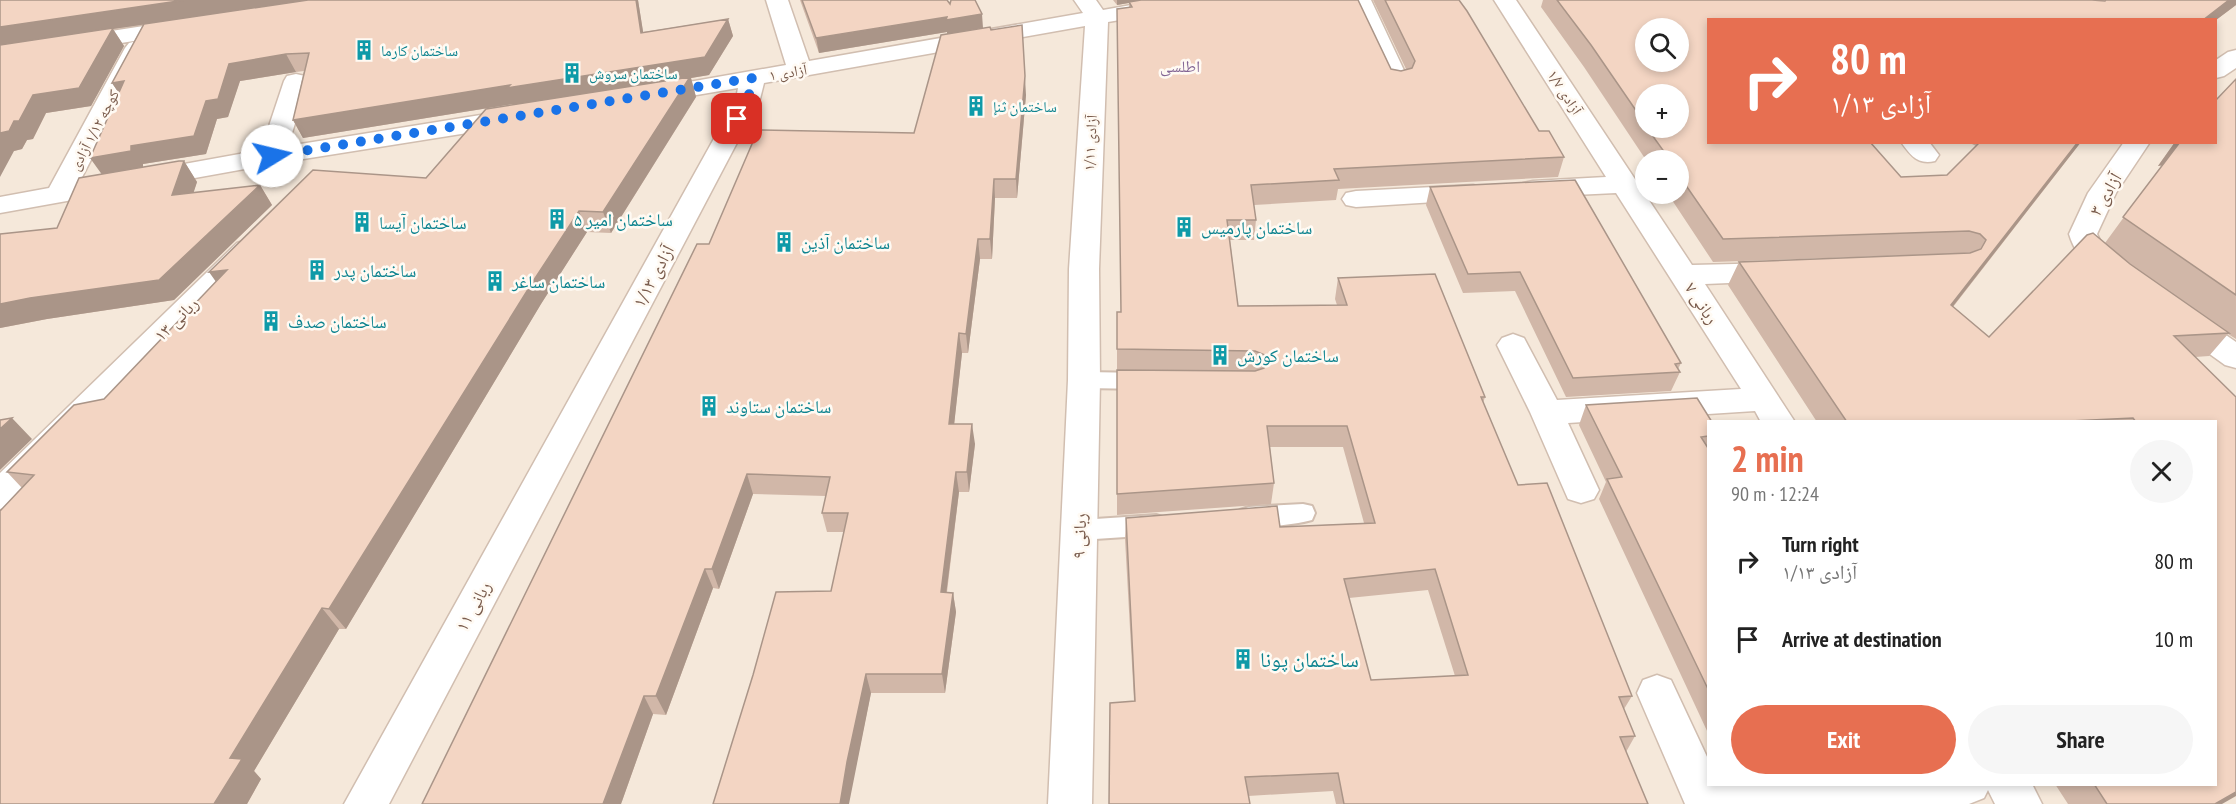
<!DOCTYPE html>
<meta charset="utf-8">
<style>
body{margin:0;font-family:"PT Sans Narrow","Noto Naskh Arabic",sans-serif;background:#f6f6f6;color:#222;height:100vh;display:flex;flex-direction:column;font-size:22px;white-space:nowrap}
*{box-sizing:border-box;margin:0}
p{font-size:20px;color:#767676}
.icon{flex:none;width:33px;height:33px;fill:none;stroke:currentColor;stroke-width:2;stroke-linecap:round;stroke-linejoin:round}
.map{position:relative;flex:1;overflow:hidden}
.details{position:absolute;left:1707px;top:420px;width:510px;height:366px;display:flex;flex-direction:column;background:#fff;border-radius:0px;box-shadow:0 3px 9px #0003}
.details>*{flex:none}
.top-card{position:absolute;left:1707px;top:18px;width:510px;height:126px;border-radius:0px;box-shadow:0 3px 9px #0003;background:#e76f51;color:#fff;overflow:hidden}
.buttons{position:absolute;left:1635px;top:18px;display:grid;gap:12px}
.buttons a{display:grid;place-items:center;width:54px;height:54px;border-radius:50%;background:#fff;box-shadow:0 3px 9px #0003;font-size:30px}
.pin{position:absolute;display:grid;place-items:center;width:51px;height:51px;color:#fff;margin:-26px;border-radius:12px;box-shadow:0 3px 9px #0006}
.me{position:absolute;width:66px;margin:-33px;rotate:81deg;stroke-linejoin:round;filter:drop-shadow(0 0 4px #0008)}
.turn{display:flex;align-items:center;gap:21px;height:126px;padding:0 24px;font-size:27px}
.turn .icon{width:78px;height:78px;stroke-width:2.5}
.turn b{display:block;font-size:42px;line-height:51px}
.round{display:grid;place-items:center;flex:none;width:63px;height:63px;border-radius:32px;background:#f6f6f6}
.summary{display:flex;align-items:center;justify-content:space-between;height:102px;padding:0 24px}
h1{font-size:36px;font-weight:700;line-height:45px;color:#e76f51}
.primary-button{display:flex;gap:12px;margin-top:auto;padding:12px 24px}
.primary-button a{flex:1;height:69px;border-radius:36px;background:#e76f51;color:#fff;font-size:24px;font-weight:700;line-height:69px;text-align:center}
.primary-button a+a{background:#f6f6f6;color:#222}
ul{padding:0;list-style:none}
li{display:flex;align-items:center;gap:18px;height:78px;padding:0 24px}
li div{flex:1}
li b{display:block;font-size:22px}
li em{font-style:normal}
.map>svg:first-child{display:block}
.residential{fill:#f5e8da;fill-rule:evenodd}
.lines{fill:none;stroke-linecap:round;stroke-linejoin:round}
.lane-casing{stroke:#d1beb0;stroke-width:4}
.street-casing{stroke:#d1beb0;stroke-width:3}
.lane{fill:#fff;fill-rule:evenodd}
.street{fill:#fff;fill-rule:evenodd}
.wall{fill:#d1b7a8;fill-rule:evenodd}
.shaded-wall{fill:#aa9588}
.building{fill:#f3d5c3;stroke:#aa9588;stroke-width:1.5;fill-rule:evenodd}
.route{stroke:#1a73e8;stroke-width:10;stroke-dasharray:0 18}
.labels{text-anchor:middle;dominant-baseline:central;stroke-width:5;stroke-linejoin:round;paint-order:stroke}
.far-culture-label{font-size:15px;fill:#0d838f;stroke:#fffaf3;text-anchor:start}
.far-street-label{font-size:15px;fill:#7a5c4d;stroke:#fffaf3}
.far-neighbourhood-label{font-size:16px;fill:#846695;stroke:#fffaf3}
.street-label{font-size:18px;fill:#7a5c4d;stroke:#fffaf3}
.culture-label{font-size:18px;fill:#0d838f;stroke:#fffaf3;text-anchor:start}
.near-culture-label{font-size:21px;fill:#0d838f;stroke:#fffaf3;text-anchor:start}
</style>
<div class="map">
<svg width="2236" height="804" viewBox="0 0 2236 804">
<rect width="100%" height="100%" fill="#fdf6ec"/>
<!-- residential -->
<path class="residential" d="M0,0H2236V804H0ZM1708,20H2216V142H1708ZM1646,28H1678V62H1646ZM1646,94H1678V128H1646ZM1646,160H1678V194H1646ZM1708,422H2216V784H1708Z"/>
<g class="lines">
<!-- lane casing -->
<g class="lane-casing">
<path id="lane" d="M1084,372L1146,373L1154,376L1157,381L1154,386L1146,389L1084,388L1076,385L1073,380L1076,375Z
M1303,504L1312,506L1315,513L1312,520C1294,525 1257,529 1240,524L1237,517L1240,510L1249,507Z
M1156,515L1165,518L1168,525L1165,532L1156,535L1080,540L1071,537L1068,530L1071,523L1080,520Z"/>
</g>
<!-- street casing -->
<g class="street-casing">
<path id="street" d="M766,0H788L809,61L1083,13L1074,0H1096L1103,10L1159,0H1208L1205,5L1197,7L1108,22L1099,269L1100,380L1092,804H1048L1068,380L1069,269L1085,26L764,83L760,99L389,804H344L736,99L738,88L649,103L640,101L637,96L640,91L649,89L786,65Z
M1349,0H1371L1409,81L1406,86L1397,88L1388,86L1385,81Z
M1494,0H1516L1692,265L1778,263L1788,265L1793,272L1788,279L1778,281L1705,284L1795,422H1761L1755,411L1568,423L1599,490L1594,499L1581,503L1568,499L1530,412L1497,345L1502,338L1513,334L1524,338L1557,400L1741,389L1616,193L1533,197L1523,195L1519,189L1523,183L1533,181L1606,177Z
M183,20L191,22L194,27L191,32L0,62V48Z
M137,41L145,43L149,48L79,183L261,150L284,81L287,76L296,74L305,76L308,81L288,146L518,109L527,112L531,117L527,122L518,125L272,164L0,213V197L49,188L125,48L129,43Z
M2236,50V68L2224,76L2216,78V60L2228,52Z
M1901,142H1929L1939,155L1935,161C1918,165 1911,156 1901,142Z
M2124,142H2150L2116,193L2097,234C2103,250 2118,255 2127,269L2122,276C2096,282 2076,257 2069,234L2088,193Z
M1473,185L1483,187L1487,193L1483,199L1356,207L1346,205L1342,199L1346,193L1356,191Z
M247,240L257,243L261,249L257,255L13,505L0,509V473L237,243Z
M2183,310L2194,313L2236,342V368L2225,365L2172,327L2168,320L2172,313Z
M1657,675L1671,680L1708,759V784H2032L2042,804H1995L1988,790L1984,798L1969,804H1685L1637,693L1643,680Z"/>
</g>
<!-- lane -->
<use href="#lane" class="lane"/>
<!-- street -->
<use href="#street" class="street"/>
</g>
<!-- wall -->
<path class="wall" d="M0,0H638L643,32L728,19L733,36L709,75L691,78L696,97L611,233L587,232L541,304L346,629H339L254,771L261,779L247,804H0L22,488L7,472L104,399L426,178L514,105L513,104L303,138L293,120L304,71L296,72L240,81L228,117L217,119L206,154L143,164V167L184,161L197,182L193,193L260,185L272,205L174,300L47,319L0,328V234L57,228L102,174L119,93L112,83L143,25L113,29L124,46L91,106L46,113L33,139L27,140L22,149L14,151Z
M800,0H947L950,4L983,28L1026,95L1017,198H995L992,259H980L968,353H962L954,424L975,444L969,492H959L947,592L953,593L956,612L945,693H871L853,780L831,591L844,532H827L822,513L826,496L753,494L719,589L713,588L666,715L653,714L621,804L709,244L914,133L947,34V32L819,53Z
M1113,0H1358L1391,69L1401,71L1406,69L1373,0H1459L1539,131L1564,157L1558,177L1338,189L1336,200L1254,205L1256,220L1254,240H1230L1238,306L1337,305L1335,299L1338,278L1485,397L1483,403L1518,485L1632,696L1624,709L1635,736L1626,752L1648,804H1336L1333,791L1248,796L1134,701L1125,539L1126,518L1280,527L1364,523L1343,447H1270L1274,483L1271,504L1117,515V312H1121L1129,3L1117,5ZM1428,590L1455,676L1371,680L1349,598Z
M1543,0H2236V5L2216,20H1708L1901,177L1947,175L1976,146L1968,142H2081L1953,307L1989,337L2105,243L2162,165L2158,166L2175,142H2216L2236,79V339L2228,334L2209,356L2195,357L2236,397L2222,804H2068L2055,784H2216V422H1817L1728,285L1739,262L1916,255L1713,262L1668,194H1678V160H1646L1584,67L1541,7ZM1646,94L1678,128H1646Z
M1430,187L1681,363L1678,369L1680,372L1671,391L1566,397L1515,291L1463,293L1426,205Z
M1586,405L1708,422V733L1599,499L1606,482L1579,425Z"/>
<!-- shaded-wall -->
<path class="shaded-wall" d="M185,0H310L113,29L124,46L91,106L46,113L33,139L27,140L22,149L14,151L0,177V133L14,121L33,95L0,46V27Z
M636,0H638L646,50L641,33Z
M1117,0H1146L1117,5Z
M2229,0H2236V5L2216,20H2203Z
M982,14L983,28L947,34V32L819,53L816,38L947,17Z
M728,19L733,36L709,75L691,78L696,97L611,233L603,212L514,106L513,104L303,138L293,120Z
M1022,25L1026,95L1017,198L1016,179Z
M286,54L296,72L240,81L228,117L217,119L206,154L143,164V169L103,176L90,158L131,146L206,101L229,64Z
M124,81V101L112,83Z
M2078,142H2081L1936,328L1951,305Z
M2175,142H2180L2164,165L2158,166Z
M184,161L197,182L186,216L172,195Z
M994,179L995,198L992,259L990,239Z
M260,185L272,205L174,300L47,319L0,328V304Z
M579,211L587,232L541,304L346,629L329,609L532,283Z
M978,239L980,259L968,353L966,334Z
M227,270L224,293L209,272Z
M959,333L962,353L952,444L949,424Z
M12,418L32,439L0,470V429Z
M972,424L975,444L969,492L967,472Z
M956,472L959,492L944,611L941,592Z
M747,474L753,494L719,589L712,569Z
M705,569L713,588L666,715L656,696Z
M953,593L956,612L945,693L942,674Z
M322,608L339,629L254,771L261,779L247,804H214L230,758Z
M866,674L871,693L849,804H840L847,762Z
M644,696L653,714L621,804H603Z
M2236,792V796L2222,804H2215Z"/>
<!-- building -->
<path class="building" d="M0,0H185L0,27Z
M308,0H636L641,33L728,19L705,57L507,88L510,85L293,120L309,53L286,54L229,64L218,99L206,101L194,136L131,146V151L90,158L124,81L112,83L144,24Z
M802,0H947L950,4L951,0H975L982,14L946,20L947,17L816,38Z
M1141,0H1358L1391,69L1401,71L1412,68L1415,61L1385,0H1459L1467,11L1539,131H1549L1564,157L1334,169L1339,180L1251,185L1256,220H1227L1238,306L1347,305L1338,278L1435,274L1485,397H1481L1518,485L1547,483L1632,696L1619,697L1635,736L1620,737L1648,804H1344L1338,773L1245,777L1250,804H1109L1110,703L1135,701L1126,518L1277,506L1280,527L1375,523L1347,426H1267L1274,483L1117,494V370L1255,371L1264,368L1268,362L1265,355L1255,351L1117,349V312H1121L1117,9L1132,7L1129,2ZM1435,569L1468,675L1371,680L1344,579Z
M1557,0H2092L2105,1L2106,0H2229L2203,20H1708V142H1870L1901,177L1947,175L1980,142H2078L1951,305L1989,337L2087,235L2093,233L2130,264L2229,333L2174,336L2236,397V792L2215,804H2107L2094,784H2216V422H2136L2133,418L2049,422H1847L1739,262L1970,253L1981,249L1986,240L1980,234L1969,231L1723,239L1678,174V160H1670L1647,128H1678V94H1646V125L1591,45ZM1646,28H1678V62H1646Z
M1022,25L1025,76L1016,179H994L990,239H978L966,334L959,333L949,424H972L967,472H956L941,592L953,593L942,674H866L847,762L840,804H713L753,675L776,592L831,591L848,513H822L830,477L747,474L712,569H705L656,696H644L603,804H422L697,244H709L758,130L914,133L941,35L990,27L991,30Z
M113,28L79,88L33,95L19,121H14L9,131L0,133V45Z
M690,77L603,212L579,211L532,283L329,609L322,608L230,758L242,759L214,804H0V511L34,475L7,472L74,405L104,399L227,270L209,272L313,170L426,178L486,109Z
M2236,79V295L2123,217L2180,142H2216V100Z
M179,161H184L172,195L260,185L159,280L30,298L0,304V234L57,228L79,178Z
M1575,180L1681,363L1675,364L1680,372L1573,378L1520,272L1468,274L1430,187Z
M1697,398L1712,422H1708V436L1701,437L1708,448V689L1607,479L1622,477L1586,405Z
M12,418L0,429V420Z"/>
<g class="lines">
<!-- route -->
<path class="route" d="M272,156L753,78L748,99L737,119"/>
</g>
<!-- icons -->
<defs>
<g id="building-bare" transform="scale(1.62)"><path d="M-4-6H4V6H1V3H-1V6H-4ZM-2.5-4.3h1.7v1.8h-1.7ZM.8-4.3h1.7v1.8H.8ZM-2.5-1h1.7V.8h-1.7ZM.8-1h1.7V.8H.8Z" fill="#0f9aa8" stroke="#fffaf3" stroke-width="2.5" paint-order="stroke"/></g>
</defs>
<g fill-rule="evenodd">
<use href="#building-bare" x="364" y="50"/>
<use href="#building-bare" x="572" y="73"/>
<use href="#building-bare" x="976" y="106"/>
<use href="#building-bare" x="557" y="219"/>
<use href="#building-bare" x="362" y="222"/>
<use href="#building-bare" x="1184" y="227"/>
<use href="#building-bare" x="784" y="242"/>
<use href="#building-bare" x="317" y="270"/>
<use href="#building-bare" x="495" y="281"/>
<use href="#building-bare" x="271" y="321"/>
<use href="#building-bare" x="1220" y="355"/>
<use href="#building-bare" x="709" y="406"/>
<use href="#building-bare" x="1243" y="659"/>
</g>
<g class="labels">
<!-- far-culture labels -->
<g class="far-culture-label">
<text x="381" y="50">ساختمان کارما</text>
<text x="589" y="73">ساختمان سروش</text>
<text x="993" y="106">ساختمان ثنإ</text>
</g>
<!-- far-street labels -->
<g class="far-street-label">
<text transform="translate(788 72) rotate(-10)">آزادی ۱</text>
<text transform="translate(1565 92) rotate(57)">آزادی ۱/۷</text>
<text transform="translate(94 130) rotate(-62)">کوچه ۱/۱۲ آزادی</text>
<text transform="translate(1090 143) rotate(-87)">آزادی ۱/۱۱</text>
</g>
<!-- far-neighbourhood labels -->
<g class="far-neighbourhood-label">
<text x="1180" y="66">اطلسی</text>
</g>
<!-- street labels -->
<g class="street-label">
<text transform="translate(2105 194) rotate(-60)">۳ آزادی</text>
<text transform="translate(653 276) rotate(-62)">آزادی ۱/۱۳</text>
<text transform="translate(1702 303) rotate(57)">ربانی ۷</text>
<text transform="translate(176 319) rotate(-45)">ربانی ۱۳</text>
<text transform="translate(1079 536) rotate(-88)">ربانی ۹</text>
<text transform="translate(473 606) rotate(-61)">ربانی ۱۱</text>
</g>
<!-- culture labels -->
<g class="culture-label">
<text x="574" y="219">ساختمان امیر ۵</text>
<text x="379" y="222">ساختمان آیسا</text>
<text x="1201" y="227">ساختمان پارمیس</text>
<text x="801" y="242">ساختمان آذین</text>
<text x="334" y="270">ساختمان پدر</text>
<text x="512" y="281">ساختمان ساغر</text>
<text x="288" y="321">ساختمان صدف</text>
<text x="1237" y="355">ساختمان کورش</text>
<text x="726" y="406">ساختمان ستاوند</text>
</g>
<!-- near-culture labels -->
<g class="near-culture-label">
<text x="1260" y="659">ساختمان پونا</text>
</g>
</g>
</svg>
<div class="buttons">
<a><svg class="icon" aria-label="search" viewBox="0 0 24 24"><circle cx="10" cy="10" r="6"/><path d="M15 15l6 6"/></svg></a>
<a>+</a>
<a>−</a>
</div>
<div class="pin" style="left:737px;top:119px;background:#d93025"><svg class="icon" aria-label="arrive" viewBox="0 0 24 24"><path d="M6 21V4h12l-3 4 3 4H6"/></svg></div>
<svg class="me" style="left:272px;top:156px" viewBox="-20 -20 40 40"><circle r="19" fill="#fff"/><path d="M0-13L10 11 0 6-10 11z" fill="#1a73e8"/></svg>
<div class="top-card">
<div class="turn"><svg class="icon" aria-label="right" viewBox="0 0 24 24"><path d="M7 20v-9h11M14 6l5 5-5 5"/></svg><div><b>80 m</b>آزادی ۱/۱۳</div></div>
</div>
<section class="details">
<div class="summary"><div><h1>2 min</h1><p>90 m · 12:24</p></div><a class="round"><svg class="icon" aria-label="close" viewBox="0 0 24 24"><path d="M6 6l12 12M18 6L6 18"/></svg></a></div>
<ul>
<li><svg class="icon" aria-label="right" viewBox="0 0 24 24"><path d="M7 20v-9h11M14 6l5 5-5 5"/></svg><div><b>Turn right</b><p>آزادی ۱/۱۳</p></div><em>80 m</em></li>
<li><svg class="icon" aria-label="arrive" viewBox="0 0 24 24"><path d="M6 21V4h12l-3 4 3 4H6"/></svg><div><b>Arrive at destination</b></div><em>10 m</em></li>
</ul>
<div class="primary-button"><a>Exit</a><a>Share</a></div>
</section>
</div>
